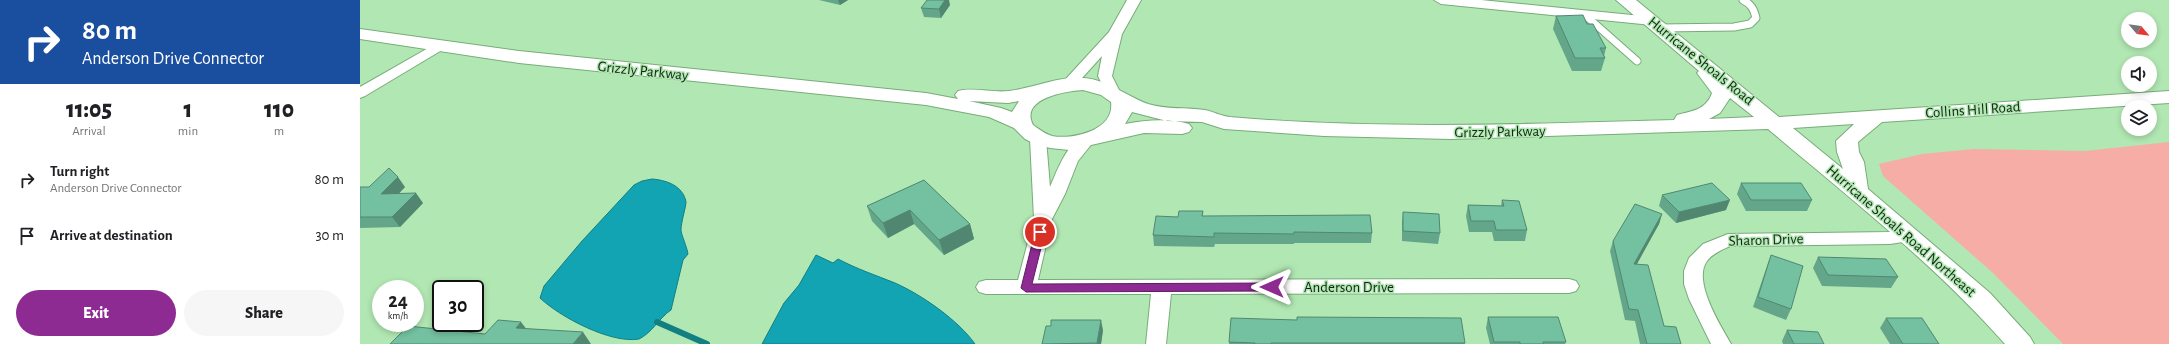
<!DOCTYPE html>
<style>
body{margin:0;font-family:"Alegreya Sans",sans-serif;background:#f6f6f6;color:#202124;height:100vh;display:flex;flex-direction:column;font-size:15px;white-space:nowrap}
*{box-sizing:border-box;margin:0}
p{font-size:13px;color:#757577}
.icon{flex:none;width:22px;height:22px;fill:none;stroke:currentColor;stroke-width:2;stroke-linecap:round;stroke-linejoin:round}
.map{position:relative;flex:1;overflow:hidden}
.details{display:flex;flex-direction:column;background:#fff;width:360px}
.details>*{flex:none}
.guide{background:#1a4fa0;color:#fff;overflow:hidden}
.needle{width:26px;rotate:119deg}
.controls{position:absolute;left:1761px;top:12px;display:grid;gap:8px}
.controls a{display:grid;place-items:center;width:36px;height:36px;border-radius:50%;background:#fff;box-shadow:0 2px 6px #0003;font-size:20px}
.speed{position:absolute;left:12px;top:280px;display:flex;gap:8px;font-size:20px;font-weight:700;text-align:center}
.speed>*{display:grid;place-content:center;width:52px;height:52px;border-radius:50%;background:#fff;box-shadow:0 2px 6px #0003;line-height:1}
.speed small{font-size:10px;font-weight:400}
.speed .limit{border:2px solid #111;border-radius:6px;background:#fff;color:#111}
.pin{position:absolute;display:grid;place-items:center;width:34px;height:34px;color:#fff;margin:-17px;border:2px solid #fff;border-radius:50%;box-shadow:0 1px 4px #0007}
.me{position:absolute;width:44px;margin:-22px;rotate:270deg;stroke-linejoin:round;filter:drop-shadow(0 0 3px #0008)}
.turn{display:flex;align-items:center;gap:14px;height:84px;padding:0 16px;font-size:18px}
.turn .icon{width:52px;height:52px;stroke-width:2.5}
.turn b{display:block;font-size:28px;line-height:34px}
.eta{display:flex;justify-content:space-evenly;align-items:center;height:68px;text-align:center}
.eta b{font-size:24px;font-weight:800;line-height:28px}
.button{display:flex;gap:8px;margin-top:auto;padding:8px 16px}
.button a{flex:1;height:46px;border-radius:24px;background:#8e2b93;color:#fff;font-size:16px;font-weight:800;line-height:46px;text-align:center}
.button a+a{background:#f6f6f6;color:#202124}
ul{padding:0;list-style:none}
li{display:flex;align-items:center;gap:12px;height:56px;padding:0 16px}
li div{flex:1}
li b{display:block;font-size:15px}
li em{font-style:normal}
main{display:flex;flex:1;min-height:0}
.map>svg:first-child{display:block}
.green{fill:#f6ada6}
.water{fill:#12a4b2;stroke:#127f83}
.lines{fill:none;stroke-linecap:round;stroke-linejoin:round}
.stream{stroke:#127f83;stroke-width:6}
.lane-casing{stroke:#78ac7a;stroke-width:9}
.street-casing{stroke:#78ac7a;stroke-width:2}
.secondary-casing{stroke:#78ac7a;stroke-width:2}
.lane{stroke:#fff;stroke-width:7}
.street{fill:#fff;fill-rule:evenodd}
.secondary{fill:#fff;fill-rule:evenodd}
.wall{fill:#64a68a}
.shaded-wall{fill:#518771}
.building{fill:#74c1a1;stroke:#518771}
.route{fill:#8e2b93;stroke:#5c1c60}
.labels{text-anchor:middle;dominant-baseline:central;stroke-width:3;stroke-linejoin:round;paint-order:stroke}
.street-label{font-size:15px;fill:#132814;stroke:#b1e7b2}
</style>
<main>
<section class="details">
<div class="guide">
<div class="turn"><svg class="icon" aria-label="right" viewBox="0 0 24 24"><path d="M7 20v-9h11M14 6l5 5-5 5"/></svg><div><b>80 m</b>Anderson Drive Connector</div></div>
</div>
<div class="eta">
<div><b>11:05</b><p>Arrival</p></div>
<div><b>1</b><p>min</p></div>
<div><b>110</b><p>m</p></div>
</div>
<ul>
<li><svg class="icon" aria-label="right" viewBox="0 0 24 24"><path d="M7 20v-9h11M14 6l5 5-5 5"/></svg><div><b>Turn right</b><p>Anderson Drive Connector</p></div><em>80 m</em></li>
<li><svg class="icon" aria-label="arrive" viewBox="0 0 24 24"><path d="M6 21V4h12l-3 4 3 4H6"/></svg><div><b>Arrive at destination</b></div><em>30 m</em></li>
</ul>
<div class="button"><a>Exit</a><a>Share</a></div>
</section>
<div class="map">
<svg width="1809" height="344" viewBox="0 0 1809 344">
<rect width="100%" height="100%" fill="#b1e7b2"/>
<!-- green -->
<path class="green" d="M1809,142V344H1703L1633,273L1523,176L1519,164L1562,154L1614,149L1725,151Z"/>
<!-- water -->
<path class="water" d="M292,179C305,180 323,185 326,202C326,207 321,222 321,230C321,234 327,247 328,254L323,260L311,310C299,318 292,333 279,339C251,344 200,317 180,298L184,286L222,241L274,185L282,181Z
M456,255L473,263L478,259C497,269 515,275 535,283C562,295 598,320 615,344H402L424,303L439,285Z"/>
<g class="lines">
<!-- stream -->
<path class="stream" d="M297,322L347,344"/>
<!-- lane casing -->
<g class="lane-casing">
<path id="lane" d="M1225,15L1277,61
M1301,28L1374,27L1390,24L1396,18C1394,9 1391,4 1383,0"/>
</g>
<!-- street casing -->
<g class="street-casing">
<path id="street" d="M767,0H781L762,34L752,76L760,92L757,95H747L738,76L742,56L713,88H703L700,85L703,82L749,32Z
M1074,0H1121L1292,17L1299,21L1292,25L1081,4Z
M77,43L82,44L84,47L82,50L5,96L0,98V87Z
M678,134L684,136L686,139L690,187C697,171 710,132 732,138L734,141L718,161L705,194L692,219L678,280L1209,279L1216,281L1219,286L1216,291L1209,293L811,294L806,344H786L791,294H626L619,292L616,287L619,282L626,280H658L674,219L670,139L672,136Z
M1550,230L1556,232L1559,236L1556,240L1530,244L1370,246C1362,250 1353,253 1347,261C1332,281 1361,326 1371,344H1351L1329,299L1324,284V271L1329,258L1343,244L1368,234L1530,232Z"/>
</g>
<!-- secondary casing -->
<g class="secondary-casing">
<path id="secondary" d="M1256,0H1276L1419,117L1809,91V103L1522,122L1498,142L1499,152L1504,162L1508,189L1630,293L1670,337L1674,344H1645C1574,264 1490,198 1408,129L1091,139L964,136L864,129L842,122L807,121L772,112L765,124C786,120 809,118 829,124L832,128L829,132L822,134L784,133L709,150L690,148L673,143L665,139L654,128L629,117L566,105L159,63L0,39V29L159,51L566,93L598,99L595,95L598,91C615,87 632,93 649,91C673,88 699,76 724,78C748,80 766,96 788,104C807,110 826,107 845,110C854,112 861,116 870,117C1018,130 1166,124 1314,120L1317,115C1332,111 1346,110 1352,93L1337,73L1339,71ZM723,90L741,95L751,102C755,130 713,140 692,136C685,134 679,129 673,125C659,98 707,91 723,90ZM1370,98L1394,117L1349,119L1360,113ZM609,101L648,103L659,101L652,112L641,108ZM1494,124L1476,141L1477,152L1483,169L1433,128Z"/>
</g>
<!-- lane -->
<use href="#lane" class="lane"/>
<!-- street -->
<use href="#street" class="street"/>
<!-- secondary -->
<use href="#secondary" class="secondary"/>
</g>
<!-- wall -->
<path class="wall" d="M459,0H488L480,5Z
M590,5L581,18L564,17L561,8Z
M1196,16L1227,24L1246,48L1244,56L1245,58L1241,71H1212L1193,29Z
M564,180L610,224L614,239L584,255L554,224L528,238L512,221L507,206Z
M1381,183L1452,200L1447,211H1386L1377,194Z
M0,187H45L39,193L63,203L40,227L0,228Z
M1302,195L1366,210L1316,223L1299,206Z
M1142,200L1167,230L1165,241H1134L1132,232H1109L1106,216L1108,205L1141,206Z
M843,211V216L1012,233L1011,243H934V244H855L854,247L794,246L793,235L818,217Z
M1043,212L1080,233L1078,244L1042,241V222Z
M1302,214L1299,224L1276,264L1304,326L1321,344H1280L1275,321L1265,320L1250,251L1253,241Z
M1411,255L1431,309L1426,320L1393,307L1407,266Z
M1458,257L1538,277L1531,288L1462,286L1453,268Z
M1128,317L1206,342L1205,344H1130L1126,328Z
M1526,318L1579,344H1530L1520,328Z
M743,330L741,344H682Z
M1427,330L1464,344H1423L1422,341Z
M869,342L1105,343V344H869Z"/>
<!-- shaded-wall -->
<path class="shaded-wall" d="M478,0H488L480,5Z
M585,0H589L590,5L581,18L579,9Z
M38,177L45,187L29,204L21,194Z
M56,193L63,203L40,227L32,217Z
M1370,200L1366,210L1316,223L1319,212Z
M550,210L554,224L528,238L523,223Z
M1302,214L1299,224L1271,275L1274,264Z
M610,224L614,239L584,255L579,240Z
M741,320L743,330L741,344H737Z
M161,322L171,335L156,328Z
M223,332L231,344H213Z"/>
<!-- building -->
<path class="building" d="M567,0H585L579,9L561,8Z
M1223,15L1227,24H1233L1246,48H1240L1245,58H1215L1196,16Z
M29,168L38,177L21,194L56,193L32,217H0V187H9Z
M564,180L610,224L579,240L550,210L523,223L507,206Z
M1352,183L1370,200L1319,212L1302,195Z
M1381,183H1441L1452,200H1391Z
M1142,200L1159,201L1167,230H1136L1134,221H1111L1108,205L1144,206Z
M1275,204L1302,214L1274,264L1288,265L1304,326L1316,327L1321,344H1287L1278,310L1269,309L1253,241Z
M819,211H843L842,216L1010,215L1012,233L934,232V234L854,233V237L793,235L796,216L818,217Z
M1043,212L1079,214L1080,233L1043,231Z
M1411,255L1443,266L1431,309L1398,297Z
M1458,257L1526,259L1538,277L1468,275Z
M937,317L1101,318L1105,343H911V344H895V343L869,342L871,318L937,320Z
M1128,317H1198L1206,342H1183L1184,344H1160V342H1134Z
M1526,318H1562L1579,344H1543Z
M138,320L161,322L156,328L223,332L213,344H30L48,326L125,334Z
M691,320H741L737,343L682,344L686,326H691Z
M1427,330L1458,332L1464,344H1434Z"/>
<!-- route -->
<path class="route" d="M680,229L685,232L672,284L912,283L917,287L912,291L666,292L661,288L675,232Z"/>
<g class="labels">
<!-- street labels -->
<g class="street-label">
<text transform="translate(1341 61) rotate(39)">Hurricane Shoals Road</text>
<text transform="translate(283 71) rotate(6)">Grizzly Parkway</text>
<text transform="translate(1613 110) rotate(-4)">Collins Hill Road</text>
<text transform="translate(1140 132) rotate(-1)">Grizzly Parkway</text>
<text transform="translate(1541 231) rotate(41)">Hurricane Shoals Road Northeast</text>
<text transform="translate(1406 240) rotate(-2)">Sharon Drive</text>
<text x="989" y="287">Anderson Drive</text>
</g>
</g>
</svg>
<div class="controls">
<a><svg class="needle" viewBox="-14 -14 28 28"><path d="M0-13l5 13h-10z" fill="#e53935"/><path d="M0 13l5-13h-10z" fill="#757577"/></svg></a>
<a><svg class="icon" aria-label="sound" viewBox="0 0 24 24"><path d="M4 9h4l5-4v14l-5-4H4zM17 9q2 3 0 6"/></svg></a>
<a><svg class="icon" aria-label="layers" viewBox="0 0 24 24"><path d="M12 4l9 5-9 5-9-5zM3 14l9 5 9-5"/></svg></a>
</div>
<div class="speed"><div>24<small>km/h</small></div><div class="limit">30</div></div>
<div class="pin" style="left:680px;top:232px;background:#d93025"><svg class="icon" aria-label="arrive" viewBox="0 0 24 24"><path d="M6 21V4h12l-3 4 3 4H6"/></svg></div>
<svg class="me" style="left:912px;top:287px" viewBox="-20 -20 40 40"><path d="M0-17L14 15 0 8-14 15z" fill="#8e2b93" stroke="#fff" stroke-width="4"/></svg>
</div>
</main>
